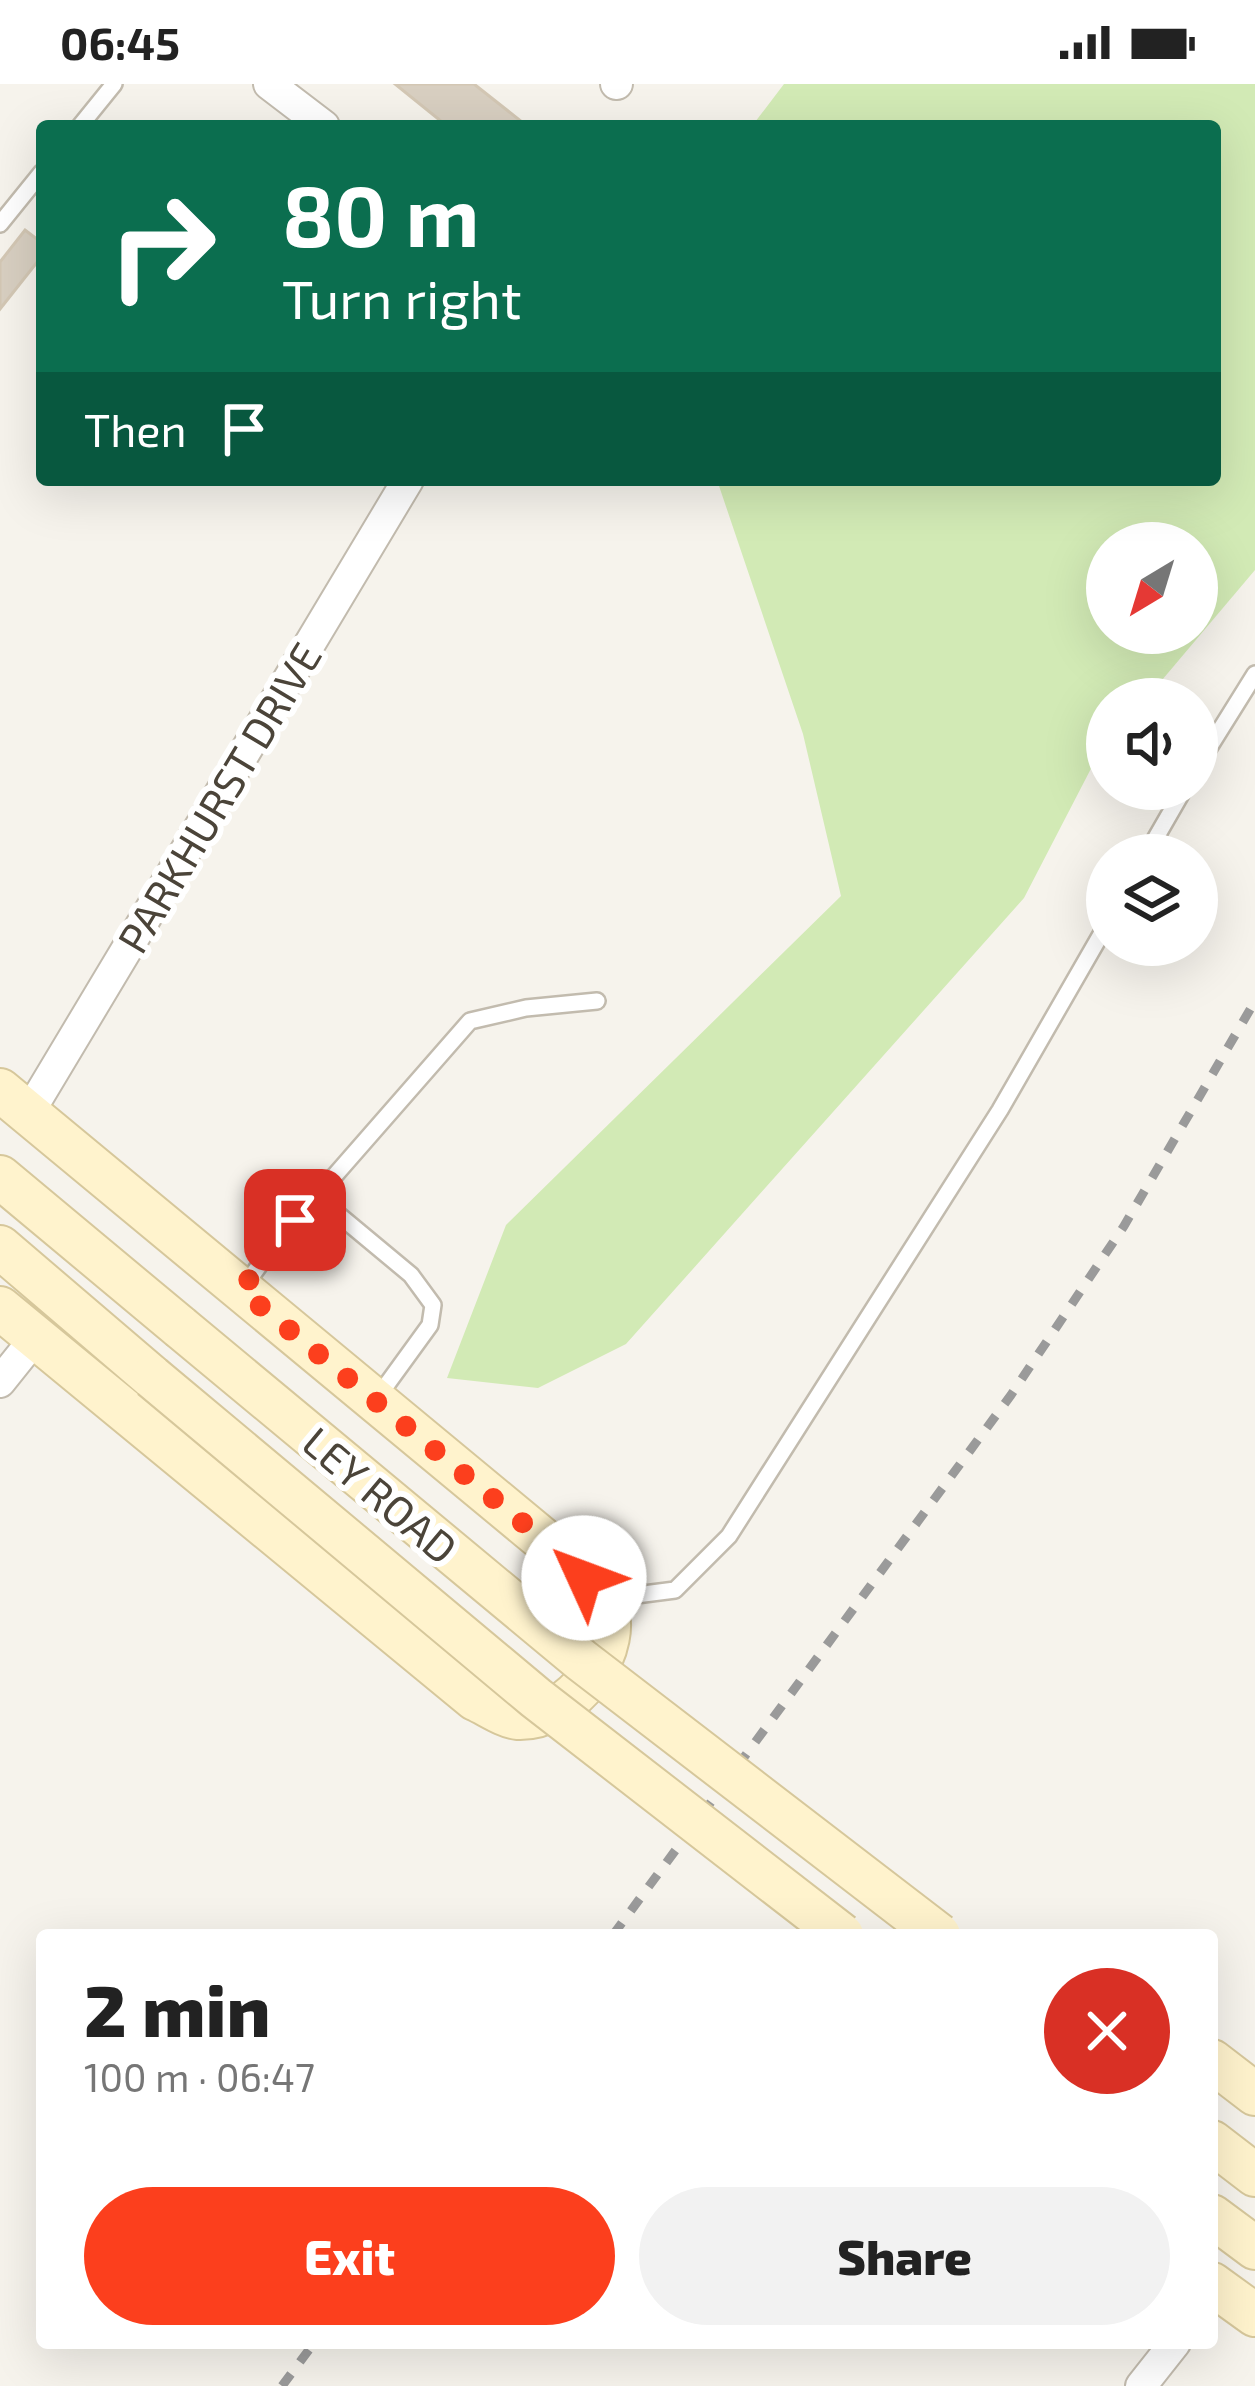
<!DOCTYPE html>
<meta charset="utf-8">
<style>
body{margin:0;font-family:"Exo 2",sans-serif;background:#f2f2f2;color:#222;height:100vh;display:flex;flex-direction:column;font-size:45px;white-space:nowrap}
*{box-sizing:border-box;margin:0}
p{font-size:39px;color:#767676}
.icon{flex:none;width:66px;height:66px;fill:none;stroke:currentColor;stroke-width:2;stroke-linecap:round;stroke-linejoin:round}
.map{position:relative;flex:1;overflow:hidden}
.drawer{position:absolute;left:36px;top:1845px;width:1182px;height:420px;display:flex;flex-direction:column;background:#fff;border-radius:12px;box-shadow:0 12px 48px #0002}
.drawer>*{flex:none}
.hud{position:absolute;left:36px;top:36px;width:1185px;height:366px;border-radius:12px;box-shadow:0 12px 48px #0002;background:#0b6e4f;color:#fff;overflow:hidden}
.needle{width:78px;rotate:218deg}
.tools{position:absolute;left:1086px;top:438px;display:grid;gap:24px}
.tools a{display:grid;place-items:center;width:132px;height:132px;border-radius:50%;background:#fff;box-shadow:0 12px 48px #0002;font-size:60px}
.pin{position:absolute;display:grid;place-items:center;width:102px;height:102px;color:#fff;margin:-51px;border-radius:24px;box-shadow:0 6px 18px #0006}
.me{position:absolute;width:132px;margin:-66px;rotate:313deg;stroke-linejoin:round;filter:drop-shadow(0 0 9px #0008)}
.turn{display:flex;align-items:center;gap:42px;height:252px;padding:0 48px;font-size:54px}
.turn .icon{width:156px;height:156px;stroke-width:2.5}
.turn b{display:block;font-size:84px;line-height:102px}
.then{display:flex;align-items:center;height:114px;padding:0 48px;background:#0003;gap:24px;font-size:45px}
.round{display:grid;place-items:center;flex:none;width:126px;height:126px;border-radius:63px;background:#f2f2f2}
.overview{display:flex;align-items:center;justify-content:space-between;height:204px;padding:0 48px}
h1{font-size:72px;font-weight:800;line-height:90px}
.primary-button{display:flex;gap:24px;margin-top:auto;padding:24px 48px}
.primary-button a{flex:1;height:138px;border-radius:72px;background:#fc3f1d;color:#fff;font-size:48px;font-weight:800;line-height:138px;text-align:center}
.primary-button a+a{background:#f2f2f2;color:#222}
.status{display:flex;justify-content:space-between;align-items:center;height:84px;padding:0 60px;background:#fff;direction:ltr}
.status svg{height:33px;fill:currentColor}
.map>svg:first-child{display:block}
.green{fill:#d2eab5;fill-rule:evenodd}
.building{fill:#d8cfc1;stroke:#d3c7b4;stroke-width:3}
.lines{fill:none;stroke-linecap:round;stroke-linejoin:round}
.service-casing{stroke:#c2bbae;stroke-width:20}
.minor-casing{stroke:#c2bbae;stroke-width:34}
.secondary-casing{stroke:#d6c79b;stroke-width:46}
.service{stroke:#fff;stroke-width:15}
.minor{stroke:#fff;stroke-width:30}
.secondary{stroke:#fff3cd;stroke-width:42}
.rail{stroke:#9a9a9a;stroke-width:9;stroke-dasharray:15 15;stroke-linecap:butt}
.secondary-bridge-casing{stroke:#d6c79b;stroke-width:46;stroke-linecap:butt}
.secondary-bridge{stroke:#fff3cd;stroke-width:42}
.route{stroke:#fc3f1d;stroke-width:21;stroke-dasharray:0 37.8}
.labels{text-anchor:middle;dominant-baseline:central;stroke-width:12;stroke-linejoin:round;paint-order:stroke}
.street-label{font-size:42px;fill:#4b4439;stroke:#fff}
</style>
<div class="status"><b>06:45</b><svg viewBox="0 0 49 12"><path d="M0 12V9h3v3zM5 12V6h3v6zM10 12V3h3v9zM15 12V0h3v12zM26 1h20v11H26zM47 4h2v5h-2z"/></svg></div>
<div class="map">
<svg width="1255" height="2302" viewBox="0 0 1255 2302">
<rect width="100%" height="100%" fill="#f6f3ec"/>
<!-- green -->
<path class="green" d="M784,0H1255V486L1146,615H1107V661L1097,673L1024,814L626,1260L538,1304L447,1294L506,1141L841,812L803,650L717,396H1215V42H752ZM1107,459H1197V549H1107Z"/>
<!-- building -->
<path class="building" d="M395,0H474L527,42H447Z
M25,146L42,159V172L0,225V178Z"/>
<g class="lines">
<!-- service casing -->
<g class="service-casing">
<path id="service" d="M80,42L114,0
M0,140L42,88
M1197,683L1255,590
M1146,771L1184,705
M316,1112L411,1191L433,1221L430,1241L377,1314
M243,1204L274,1161L470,937L526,924L597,917
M605,1515L675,1506L729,1452L1000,1026L1107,840"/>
</g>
<!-- minor casing -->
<g class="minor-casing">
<path id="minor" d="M269,0L324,42
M616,0H617
M28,1030L408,396
M0,1298L36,1253
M1141,2302L1175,2259"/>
</g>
<!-- secondary casing -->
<g class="secondary-casing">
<path id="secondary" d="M0,1006L564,1473C576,1485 595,1500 603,1515C628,1564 571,1636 518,1634C505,1633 487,1620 475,1615L0,1224
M0,1093L180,1243
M0,1163L152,1293
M1212,1977L1255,2010
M1212,2058L1255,2091
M1212,2132L1255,2164
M1212,2200L1255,2231"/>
</g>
<!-- service -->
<use href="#service" class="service"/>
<!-- minor -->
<use href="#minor" class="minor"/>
<!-- secondary -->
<use href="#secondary" class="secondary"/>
<!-- rail -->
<path class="rail" d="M613,1851L1011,1311L1124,1142L1255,917
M282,2302L314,2259"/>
<!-- secondary-bridge casing -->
<g class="secondary-bridge-casing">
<path id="secondary-bridge" d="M180,1243L581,1576L939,1851
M152,1293L536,1614L842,1851"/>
</g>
<!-- secondary-bridge -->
<use href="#secondary-bridge" class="secondary-bridge"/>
</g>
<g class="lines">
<!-- route -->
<path class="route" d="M295,1136L241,1206L564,1473L584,1494"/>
</g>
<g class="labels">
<!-- street labels -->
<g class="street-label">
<text transform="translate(218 713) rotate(-59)">PARKHURST DRIVE</text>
<text transform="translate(381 1410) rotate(40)">LEY ROAD</text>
</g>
</g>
</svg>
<div class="tools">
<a><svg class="needle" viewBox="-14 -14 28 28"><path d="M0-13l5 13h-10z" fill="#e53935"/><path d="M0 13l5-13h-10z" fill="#767676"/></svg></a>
<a><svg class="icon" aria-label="sound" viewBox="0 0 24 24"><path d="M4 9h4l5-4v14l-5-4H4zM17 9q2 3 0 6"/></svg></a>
<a><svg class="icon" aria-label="layers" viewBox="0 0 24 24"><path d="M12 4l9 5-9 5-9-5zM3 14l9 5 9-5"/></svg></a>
</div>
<div class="pin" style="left:295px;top:1136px;background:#d93025"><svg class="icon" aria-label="arrive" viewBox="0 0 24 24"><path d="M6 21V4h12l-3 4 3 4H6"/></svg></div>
<svg class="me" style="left:584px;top:1494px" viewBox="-20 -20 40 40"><circle r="19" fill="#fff"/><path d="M0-13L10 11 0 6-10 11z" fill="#fc3f1d"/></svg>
<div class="hud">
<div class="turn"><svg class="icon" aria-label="right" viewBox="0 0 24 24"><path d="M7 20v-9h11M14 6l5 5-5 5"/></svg><div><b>80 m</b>Turn right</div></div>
<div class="then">Then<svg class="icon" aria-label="arrive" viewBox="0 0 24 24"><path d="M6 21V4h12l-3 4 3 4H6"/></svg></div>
</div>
<section class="drawer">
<div class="overview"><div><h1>2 min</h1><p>100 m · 06:47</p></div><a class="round" style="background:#d93025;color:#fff"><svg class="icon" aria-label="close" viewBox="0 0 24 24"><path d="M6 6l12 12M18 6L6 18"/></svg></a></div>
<div class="primary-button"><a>Exit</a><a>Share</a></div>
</section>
</div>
